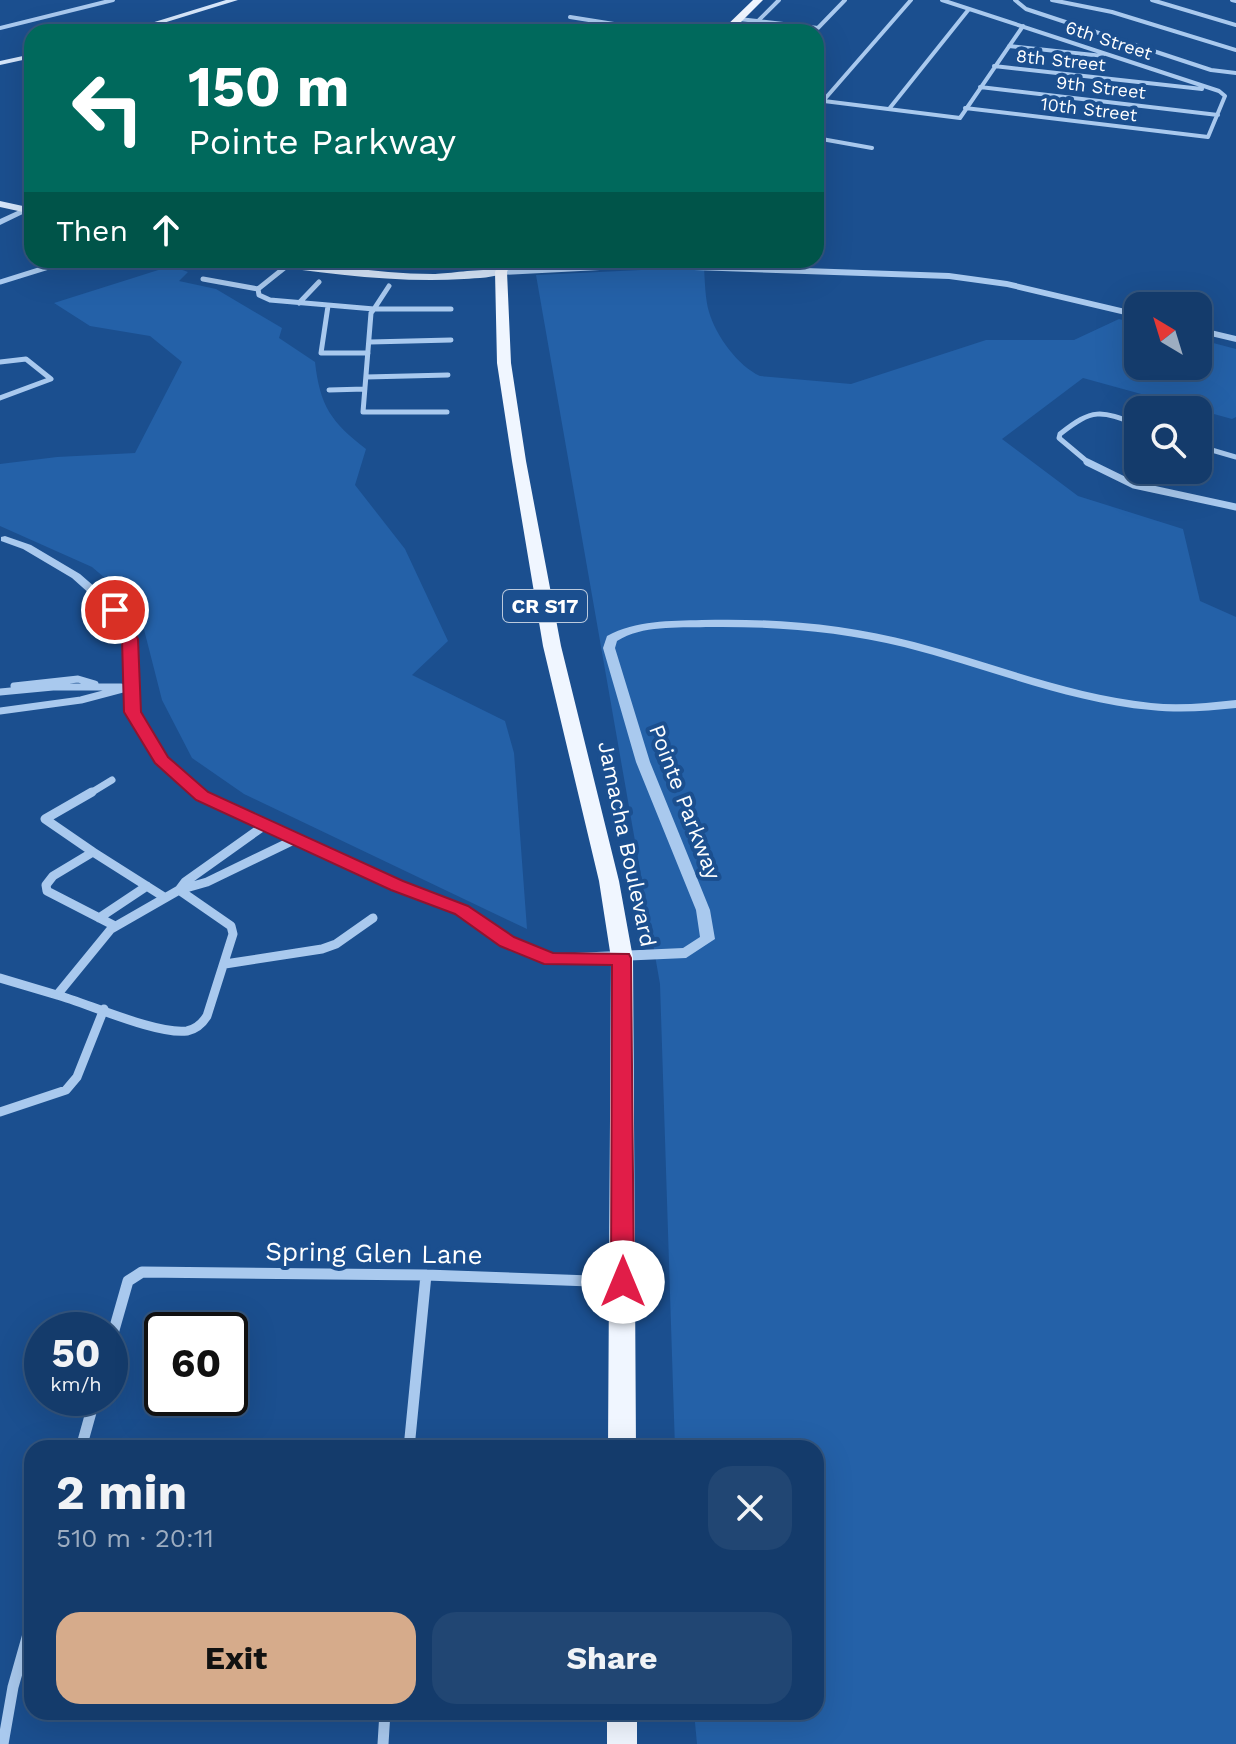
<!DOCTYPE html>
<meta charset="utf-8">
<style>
body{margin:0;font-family:"Work Sans",sans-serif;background:#214673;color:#f1f3f6;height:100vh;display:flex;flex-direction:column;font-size:30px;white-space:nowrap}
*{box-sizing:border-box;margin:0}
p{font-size:26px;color:#9dadc1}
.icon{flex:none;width:44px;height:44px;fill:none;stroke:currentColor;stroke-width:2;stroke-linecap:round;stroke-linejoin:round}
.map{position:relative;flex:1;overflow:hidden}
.side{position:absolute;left:24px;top:1440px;width:800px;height:280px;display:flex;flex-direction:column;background:#143b6b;border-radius:24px;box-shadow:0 8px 32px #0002,0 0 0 2px #33557e}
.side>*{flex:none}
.top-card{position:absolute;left:24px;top:24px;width:800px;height:244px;border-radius:24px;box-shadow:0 8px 32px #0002,0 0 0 2px #33557e;background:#00695c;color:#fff;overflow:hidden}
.needle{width:52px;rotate:322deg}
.tools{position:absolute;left:1124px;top:292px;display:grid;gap:16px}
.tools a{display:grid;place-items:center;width:88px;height:88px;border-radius:16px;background:#143b6b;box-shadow:0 8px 32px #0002,0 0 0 2px #33557e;font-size:40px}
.speed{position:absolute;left:24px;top:1312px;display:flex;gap:16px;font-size:40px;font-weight:700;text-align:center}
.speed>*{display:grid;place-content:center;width:104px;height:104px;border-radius:50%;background:#143b6b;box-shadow:0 8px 32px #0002,0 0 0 2px #33557e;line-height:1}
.speed small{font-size:20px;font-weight:400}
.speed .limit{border:4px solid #111;border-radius:12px;background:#fff;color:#111}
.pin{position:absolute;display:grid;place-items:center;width:68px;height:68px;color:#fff;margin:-34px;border:4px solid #fff;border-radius:50%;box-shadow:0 2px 8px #0007}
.me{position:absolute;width:88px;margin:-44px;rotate:0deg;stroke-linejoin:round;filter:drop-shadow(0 0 6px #0008)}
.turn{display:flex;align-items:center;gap:28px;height:168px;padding:0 32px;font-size:36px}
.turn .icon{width:104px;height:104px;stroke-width:2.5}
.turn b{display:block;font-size:56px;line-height:68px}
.then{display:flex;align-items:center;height:76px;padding:0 32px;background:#0003;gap:16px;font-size:30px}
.round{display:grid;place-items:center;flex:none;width:84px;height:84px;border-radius:24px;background:#214673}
.overview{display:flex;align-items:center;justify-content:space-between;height:136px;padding:0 32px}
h1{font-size:48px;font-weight:700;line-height:60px}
.cta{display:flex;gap:16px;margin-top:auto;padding:16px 32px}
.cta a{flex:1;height:92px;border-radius:24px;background:#d6ab8b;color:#111;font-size:32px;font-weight:700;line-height:92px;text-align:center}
.cta a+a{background:#214673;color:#f1f3f6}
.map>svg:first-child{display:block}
.green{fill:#2461a8}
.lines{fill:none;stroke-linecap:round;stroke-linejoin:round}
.minor-far4{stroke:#a9c9ee;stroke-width:4}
.minor-far3{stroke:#a9c9ee;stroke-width:5}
.minor-far2{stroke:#a9c9ee;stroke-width:7}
.minor-far1{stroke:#a9c9ee;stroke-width:9}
.minor{stroke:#a9c9ee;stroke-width:11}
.tertiary{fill:#a9c9ee;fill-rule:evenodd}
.secondary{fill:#d6e6fa;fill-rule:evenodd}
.primary{fill:#f0f6ff;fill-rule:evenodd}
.route{fill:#e11d48;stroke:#92132f;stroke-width:2}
.labels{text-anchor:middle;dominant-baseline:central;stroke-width:8;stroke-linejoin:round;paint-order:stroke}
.far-street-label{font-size:18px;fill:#fff;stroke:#1b4f8f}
.shield{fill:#1b4f8f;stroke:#bbcadd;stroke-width:2}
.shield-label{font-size:20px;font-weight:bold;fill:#fff}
.street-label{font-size:22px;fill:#fff;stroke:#1b4f8f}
.near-street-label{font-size:26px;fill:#fff;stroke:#1b4f8f}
</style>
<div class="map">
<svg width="1236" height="1744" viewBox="0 0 1236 1744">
<rect width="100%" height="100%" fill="#1b4f8f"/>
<!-- green -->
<path class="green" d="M171,266L188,272L179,281L216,289L282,328L279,338L315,362C320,406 331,422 366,449L355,485L405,549L448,641L412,675L505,721L514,753L527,929L244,794L192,758L162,700L138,606L92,567L0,526V464L57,457L135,453L182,362L150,336L90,326L54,303Z
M704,267C705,282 705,298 709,312C716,336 738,366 760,376L851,384L986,340H1074L1119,319L1138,324V366H1198V339L1236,349V417L1232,419L1083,378L1002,439L1078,496L1183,529L1200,601L1236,617V1744H697L694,1712H816V1448H675L660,984L536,275Z"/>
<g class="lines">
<!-- minor-far4 -->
<path class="minor-far4" d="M942,0L1219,91L1225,96L1208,137L965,108
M1015,0L1026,9L1211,70L1236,73
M1052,0L1112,12L1236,50
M1152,0L1236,25
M1232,0L1236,1
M570,17L639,28L644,32
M739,19L818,28
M0,28L113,0
M815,31L845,0
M578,32L594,22
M747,32L779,0
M1009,46L1103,56
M994,66L1202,89
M980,87L1218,115
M816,100L960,118L1023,26
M823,101L911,0
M889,109L969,9
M816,138L872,148"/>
<!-- minor-far3 -->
<path class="minor-far3" d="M288,265L258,289L259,295L270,300L374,309L371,313L363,412H447
M203,279L258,289
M0,282L58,264
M299,303L319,282
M328,306L321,353H368
M374,309H451
M374,309L389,286
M370,342L451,340
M0,362L26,359L51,379L0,398
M366,377L448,375
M329,390L365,389
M1198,446L1236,457
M1090,464L1059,438L1060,434C1093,408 1100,410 1138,425"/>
<!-- minor-far2 -->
<path class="minor-far2" d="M1087,462L1134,485L1236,507
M14,686L78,679L95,684
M0,692L53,687H121
M0,711L81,700L130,687
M89,794L112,780"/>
<!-- minor-far1 -->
<path class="minor-far1" d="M92,792L45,819L93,852L53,876L46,885L47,891L115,926
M265,825L185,882L179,890L207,882L296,839
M93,852L164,897
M179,890L231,926L233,934L207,1016C202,1024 196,1029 187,1031C157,1035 89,1004 57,995L111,929Z
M99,918L147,886
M225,964L322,949L336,944L373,918
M0,978L57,995
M0,1112L66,1090L77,1077L104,1009"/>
<!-- minor -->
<path class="minor" d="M110,1344L128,1281L142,1272L426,1275L618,1282
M81,1448L95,1398
M409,1448L426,1275
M3,1744L13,1687L32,1620
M383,1744L385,1712"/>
<!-- tertiary -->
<path class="tertiary" d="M24,208L31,210L0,225V219Z
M600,264H694L949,273L1007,281L1138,312V318L1007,287L949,279L694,270H600L501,275L497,272L501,269Z
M1198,327L1236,336V342L1198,333Z
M5,536L31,545L80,574L119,608L136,639L138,712L166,758L207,793L402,882L466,907L512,938L553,954L683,948L700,937L696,910L636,762L603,648L607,636C636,620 670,621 702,620C773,618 845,624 914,642C993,663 1069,694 1151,703C1179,706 1208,703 1236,700V708C1208,711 1180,713 1151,710C1066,702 987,668 904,647C839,631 772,626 706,627C676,628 643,625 617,641L615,648L650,762L710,910L715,939L686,958L551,964L502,944L456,913L392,888L197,799L156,763L126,712L124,639L110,612L72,578L23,549L1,541V537Z"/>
<!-- secondary -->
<path class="secondary" d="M226,0H238L134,32H122Z
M32,54V58L0,65V61Z
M0,201L32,208V214L0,207Z
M248,260C310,260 371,274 433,274C449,274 495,266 506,272C495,278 477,278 464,279C393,283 323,273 253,263Z"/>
<!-- primary -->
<path class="primary" d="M753,0H763L731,32H720Z
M500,260H512L507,272L511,363L526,461L561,646L619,881L633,958L636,1448H608L611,958L599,881L543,646L512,461L497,363L495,272Z
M607,1712H637V1744H607Z"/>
</g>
<!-- route -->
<path class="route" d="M115,605L123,610L138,639L141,712L168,757L208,792L403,881L468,906L514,937L553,953L629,954L631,958L634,1282L631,1289L623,1291L615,1289L611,1282L612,965L544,964L500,946L455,914L391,890L196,800L155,763L124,712L122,639L108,610Z"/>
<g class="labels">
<!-- far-street labels -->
<g class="far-street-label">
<text transform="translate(1109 40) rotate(18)">6th Street</text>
<text transform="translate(1061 60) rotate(6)">8th Street</text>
<text transform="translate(1101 87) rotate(7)">9th Street</text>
<text transform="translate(1089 109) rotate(7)">10th Street</text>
</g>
<!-- shield labels -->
<rect class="shield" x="503" y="590" width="84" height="32" rx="6"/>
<g class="shield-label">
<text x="545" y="606">CR S17</text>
</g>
<!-- street labels -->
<g class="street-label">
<text transform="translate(685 802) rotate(69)">Pointe Parkway</text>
<text transform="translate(627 844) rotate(78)">Jamacha Boulevard</text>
</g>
<!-- near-street labels -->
<g class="near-street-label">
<text transform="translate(374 1253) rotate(1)">Spring Glen Lane</text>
</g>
</g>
</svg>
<div class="tools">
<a><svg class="needle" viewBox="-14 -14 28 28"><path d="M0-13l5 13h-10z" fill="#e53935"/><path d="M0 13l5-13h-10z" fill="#9dadc1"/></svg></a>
<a><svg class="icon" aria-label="search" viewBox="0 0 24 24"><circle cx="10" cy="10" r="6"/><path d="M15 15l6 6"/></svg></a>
</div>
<div class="speed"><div>50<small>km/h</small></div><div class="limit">60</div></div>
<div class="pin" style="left:115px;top:610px;background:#d93025"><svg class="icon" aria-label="arrive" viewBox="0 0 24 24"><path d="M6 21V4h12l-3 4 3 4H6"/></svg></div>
<svg class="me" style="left:623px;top:1282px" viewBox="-20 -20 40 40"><circle r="19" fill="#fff"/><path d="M0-13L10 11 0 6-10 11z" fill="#e11d48"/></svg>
<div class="top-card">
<div class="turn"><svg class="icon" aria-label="left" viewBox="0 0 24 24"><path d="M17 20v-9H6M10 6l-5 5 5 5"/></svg><div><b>150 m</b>Pointe Parkway</div></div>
<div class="then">Then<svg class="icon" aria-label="ahead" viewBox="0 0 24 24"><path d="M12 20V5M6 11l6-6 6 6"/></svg></div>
</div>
<section class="side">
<div class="overview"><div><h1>2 min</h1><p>510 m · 20:11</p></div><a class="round"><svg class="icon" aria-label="close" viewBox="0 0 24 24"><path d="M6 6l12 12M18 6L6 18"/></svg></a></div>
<div class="cta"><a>Exit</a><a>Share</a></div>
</section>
</div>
